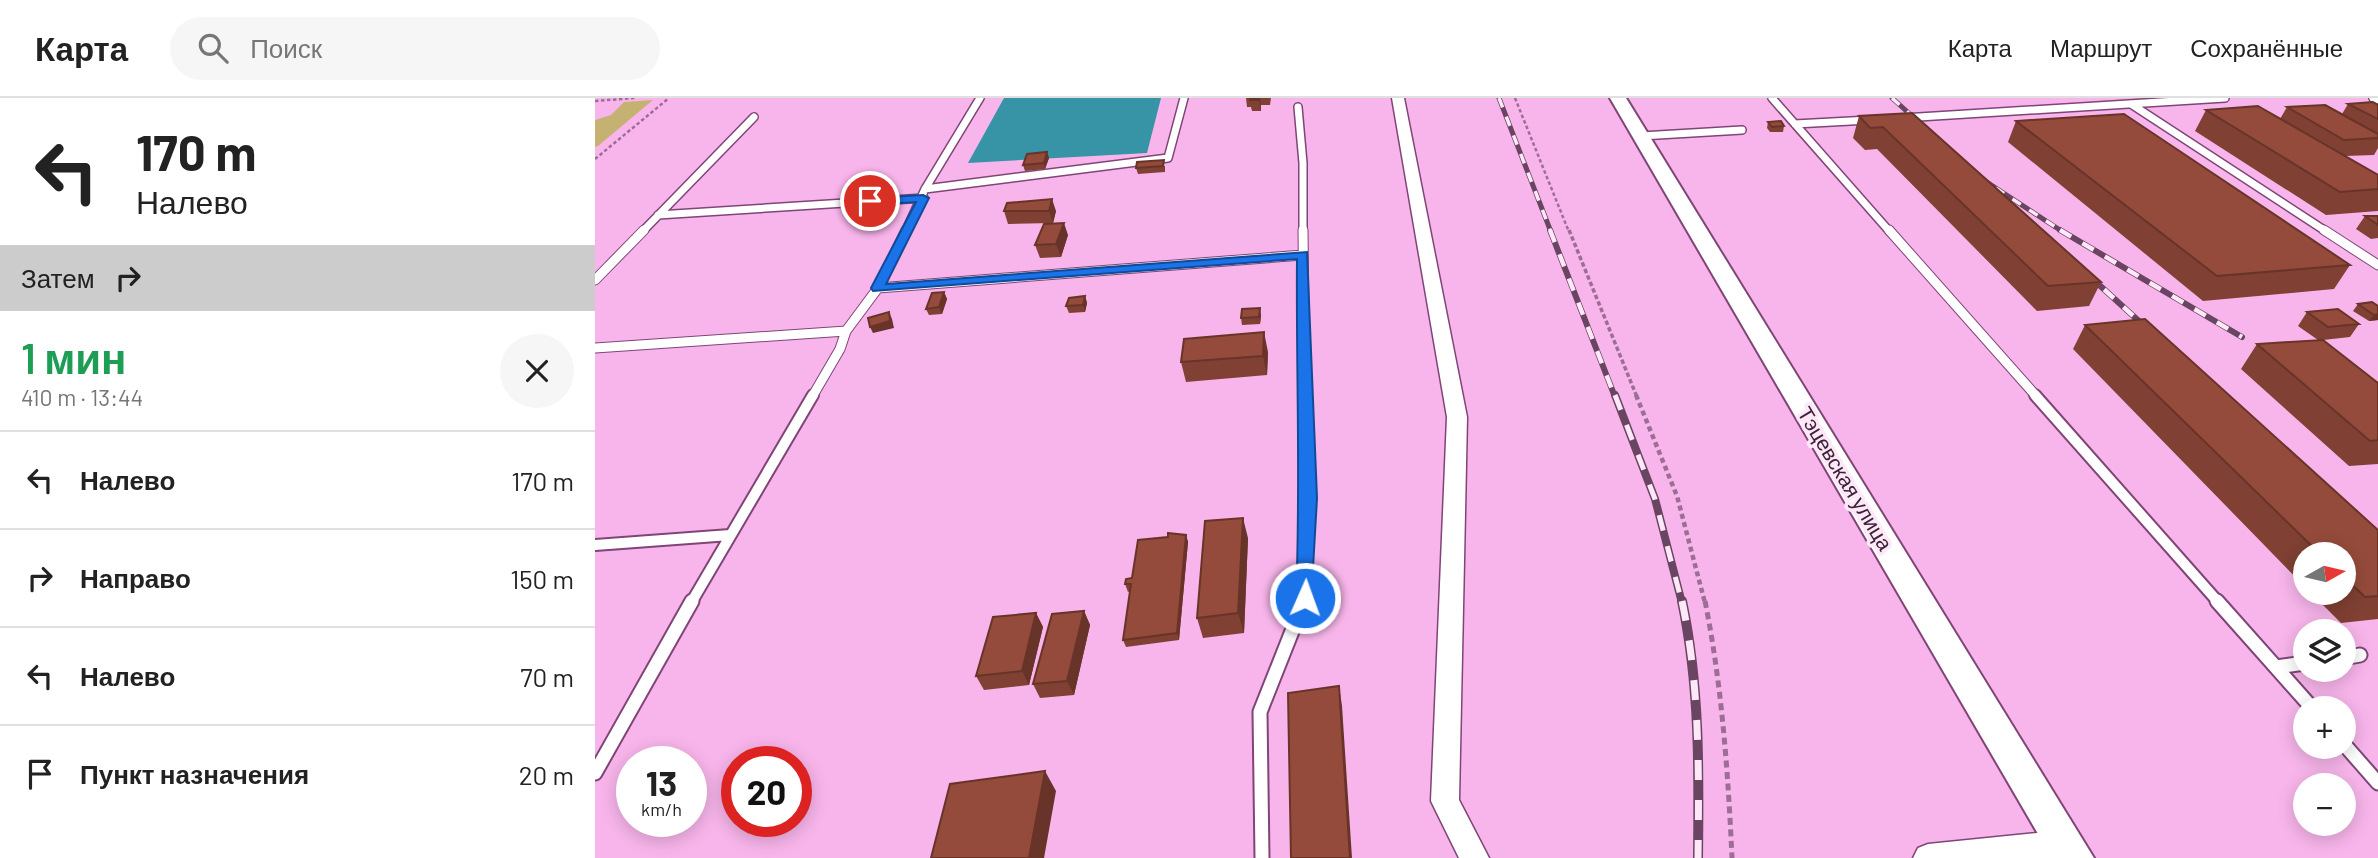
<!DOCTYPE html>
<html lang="ru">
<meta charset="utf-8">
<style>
body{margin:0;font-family:Barlow,sans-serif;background:#f6f6f6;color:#222;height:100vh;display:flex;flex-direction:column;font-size:26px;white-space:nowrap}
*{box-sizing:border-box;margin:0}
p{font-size:23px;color:#767676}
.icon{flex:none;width:38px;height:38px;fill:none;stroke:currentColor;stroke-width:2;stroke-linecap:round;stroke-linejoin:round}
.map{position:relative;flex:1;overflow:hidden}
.drawer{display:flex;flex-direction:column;background:#fff;width:595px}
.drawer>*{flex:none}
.hud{background:#fff;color:#222;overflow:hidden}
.needle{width:46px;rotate:82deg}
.buttons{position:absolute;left:1698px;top:444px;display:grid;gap:14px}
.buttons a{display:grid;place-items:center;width:63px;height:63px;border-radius:50%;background:#fff;box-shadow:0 4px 18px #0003;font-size:35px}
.speed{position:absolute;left:21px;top:648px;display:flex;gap:14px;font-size:35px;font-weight:700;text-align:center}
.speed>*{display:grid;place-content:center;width:91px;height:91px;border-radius:50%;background:#fff;box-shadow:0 4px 18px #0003;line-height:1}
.speed small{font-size:18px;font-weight:400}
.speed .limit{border:10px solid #d22;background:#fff;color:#111}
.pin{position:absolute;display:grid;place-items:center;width:60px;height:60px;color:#fff;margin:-30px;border:4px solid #fff;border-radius:50%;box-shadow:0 2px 7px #0007}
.me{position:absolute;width:77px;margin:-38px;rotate:2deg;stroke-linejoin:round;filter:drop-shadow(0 0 5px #0008)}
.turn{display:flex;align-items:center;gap:24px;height:147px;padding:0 21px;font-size:32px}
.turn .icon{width:91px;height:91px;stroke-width:2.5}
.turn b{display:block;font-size:49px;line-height:60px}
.then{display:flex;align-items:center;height:66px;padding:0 21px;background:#0003;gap:14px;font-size:26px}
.round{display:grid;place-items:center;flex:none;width:74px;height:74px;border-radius:37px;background:#f6f6f6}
.summary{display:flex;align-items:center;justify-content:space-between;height:119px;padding:0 21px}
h1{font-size:42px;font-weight:600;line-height:52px;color:#1e9e55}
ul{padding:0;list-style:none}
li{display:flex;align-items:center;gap:21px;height:98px;padding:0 21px;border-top:2px solid #e0e0e0}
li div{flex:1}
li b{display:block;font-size:26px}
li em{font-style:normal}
header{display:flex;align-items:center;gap:42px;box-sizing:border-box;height:98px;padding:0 35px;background:#fff;border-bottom:2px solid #e0e0e0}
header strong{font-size:33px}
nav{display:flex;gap:38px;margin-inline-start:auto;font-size:24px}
.search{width:490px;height:63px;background:#f6f6f6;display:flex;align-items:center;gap:18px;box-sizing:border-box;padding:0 24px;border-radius:38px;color:#767676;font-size:26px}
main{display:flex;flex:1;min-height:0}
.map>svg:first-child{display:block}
.green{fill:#c5b273}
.water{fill:#3694a6}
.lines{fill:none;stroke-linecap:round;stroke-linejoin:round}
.service-far3-casing{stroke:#7f4576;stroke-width:10}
.service-far2-casing{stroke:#7f4576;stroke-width:11}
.service-far1-casing{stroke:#7f4576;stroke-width:14}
.service-casing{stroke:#7f4576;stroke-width:17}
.minor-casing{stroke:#7f4576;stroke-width:3}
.tertiary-casing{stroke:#7f4576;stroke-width:4}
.path-far3{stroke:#9c6e94;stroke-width:2.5;stroke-dasharray:3.5 2.5;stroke-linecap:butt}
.path-far2{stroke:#9c6e94;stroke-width:3.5;stroke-dasharray:4.5 2.5;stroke-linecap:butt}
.path-far1{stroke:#9c6e94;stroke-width:4.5;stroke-dasharray:5 3.5;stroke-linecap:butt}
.path{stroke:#9c6e94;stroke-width:5;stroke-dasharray:7 4.5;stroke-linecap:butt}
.service-far3{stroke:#fff;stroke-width:7}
.service-far2{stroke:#fff;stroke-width:9}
.service-far1{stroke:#fff;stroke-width:10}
.service{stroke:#fff;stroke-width:13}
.minor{fill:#fff;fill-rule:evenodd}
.tertiary{fill:#fff;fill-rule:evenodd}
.rail-far3-casing{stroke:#694562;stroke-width:5}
.rail-far2-casing{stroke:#694562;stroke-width:6}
.rail-far1-casing{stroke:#694562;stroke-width:8}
.rail-casing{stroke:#694562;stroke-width:10}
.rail-far3{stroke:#fde8f8;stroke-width:3.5;stroke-dasharray:10;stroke-linecap:butt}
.rail-far2{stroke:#fde8f8;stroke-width:4.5;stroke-dasharray:13;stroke-linecap:butt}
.rail-far1{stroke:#fde8f8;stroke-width:5;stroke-dasharray:16;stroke-linecap:butt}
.rail{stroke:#fde8f8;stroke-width:7;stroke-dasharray:20;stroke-linecap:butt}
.wall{fill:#804033}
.shaded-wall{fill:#683429}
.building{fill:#954b3b;stroke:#683429;stroke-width:2}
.route{fill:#1a73e8;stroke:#114b97;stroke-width:2}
.labels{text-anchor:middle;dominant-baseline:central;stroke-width:7;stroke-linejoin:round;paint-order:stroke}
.street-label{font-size:21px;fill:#3b2237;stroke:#fde8f8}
</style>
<header>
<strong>Карта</strong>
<div class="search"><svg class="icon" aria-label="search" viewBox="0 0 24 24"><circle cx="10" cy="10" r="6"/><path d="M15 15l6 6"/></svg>Поиск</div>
<nav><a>Карта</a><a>Маршрут</a><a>Сохранённые</a></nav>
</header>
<main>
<section class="drawer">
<div class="hud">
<div class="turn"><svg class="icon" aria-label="left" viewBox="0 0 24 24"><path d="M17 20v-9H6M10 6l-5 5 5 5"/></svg><div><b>170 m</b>Налево</div></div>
<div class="then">Затем<svg class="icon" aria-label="right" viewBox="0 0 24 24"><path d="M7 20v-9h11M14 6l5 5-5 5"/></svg></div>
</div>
<div class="summary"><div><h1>1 мин</h1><p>410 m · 13:44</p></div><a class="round"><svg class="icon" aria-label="close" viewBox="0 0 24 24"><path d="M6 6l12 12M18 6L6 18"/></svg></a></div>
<ul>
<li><svg class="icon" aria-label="left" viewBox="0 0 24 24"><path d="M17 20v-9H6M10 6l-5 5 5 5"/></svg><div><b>Налево</b></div><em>170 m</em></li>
<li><svg class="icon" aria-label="right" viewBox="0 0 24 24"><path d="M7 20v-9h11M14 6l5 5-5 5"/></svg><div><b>Направо</b></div><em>150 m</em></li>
<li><svg class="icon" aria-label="left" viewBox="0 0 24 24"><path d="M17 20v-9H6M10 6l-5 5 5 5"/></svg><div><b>Налево</b></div><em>70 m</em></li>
<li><svg class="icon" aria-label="arrive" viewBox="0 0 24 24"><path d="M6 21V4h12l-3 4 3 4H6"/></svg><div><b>Пункт назначения</b></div><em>20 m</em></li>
</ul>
</section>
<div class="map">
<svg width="1783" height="760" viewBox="0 0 1783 760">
<rect width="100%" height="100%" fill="#f8b5eb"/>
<!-- green -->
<path class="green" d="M58,2L3,48L0,49V22L16,17L29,4Z"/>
<!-- water -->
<path class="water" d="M409,0H566L552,55L373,65Z"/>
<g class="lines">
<!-- service-far3 casing -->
<g class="service-far3-casing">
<path id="service-far3" d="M1177,0L1295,134
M1778,0L1783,2
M1536,6L1732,134
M703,9L708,65V134
M1308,20L1630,0
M1200,26L1274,22
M1046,38L1147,32
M330,91L573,60L589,0
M63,117L329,100
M47,134L159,19
M310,134L330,91L385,0"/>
</g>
<!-- service-far2 casing -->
<g class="service-far2-casing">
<path id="service-far2" d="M708,132L710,299
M1294,132L1442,299
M1729,132L1783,167
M0,182L49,132
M283,190L708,157
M0,250L251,233
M217,299L245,251L251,233L283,190L311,132"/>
</g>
<!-- service-far1 casing -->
<g class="service-far1-casing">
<path id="service-far1" d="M1440,297L1624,505
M0,447L135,437
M96,505L218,297
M708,505L713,400L710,297"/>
</g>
<!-- service casing -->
<g class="service-casing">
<path id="service" d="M1622,503L1718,611
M1748,560L1765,557
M1681,569L1710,565
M1748,645L1783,685
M0,675L97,503
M667,760L665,614L709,503"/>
</g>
<!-- minor casing -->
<g class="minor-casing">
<path id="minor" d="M797,0H809L872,319L864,702L894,760H864L836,703L852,319Z
M1471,732L1481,736L1486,746L1481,756L1471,760H1318L1323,750L1333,746Z"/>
</g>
<!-- tertiary casing -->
<g class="tertiary-casing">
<path id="tertiary" d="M1015,0H1031L1499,760H1457Z"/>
</g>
<!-- path-far3 -->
<path class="path-far3" d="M920,0L974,134
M0,3L41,0
M0,61L74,0"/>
<!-- path-far2 -->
<path class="path-far2" d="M974,132L1042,299"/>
<!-- path-far1 -->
<path class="path-far1" d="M1041,297L1082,398L1110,505"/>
<!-- path -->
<path class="path" d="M1110,503C1127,588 1133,674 1137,760"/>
<!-- service-far3 -->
<use href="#service-far3" class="service-far3"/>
<!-- service-far2 -->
<use href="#service-far2" class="service-far2"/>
<!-- service-far1 -->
<use href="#service-far1" class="service-far1"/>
<!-- service -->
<use href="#service" class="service"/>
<!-- minor -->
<use href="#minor" class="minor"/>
<!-- tertiary -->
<use href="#tertiary" class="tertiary"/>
<!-- rail-far3 casing -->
<g class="rail-far3-casing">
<path id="rail-far3" d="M904,0L956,134
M1297,0L1328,28
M1384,79L1468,134"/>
</g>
<!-- rail-far2 casing -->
<g class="rail-far2-casing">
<path id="rail-far2" d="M955,132L1020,299
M1465,132L1647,239
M1490,174L1557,235"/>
</g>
<!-- rail-far1 casing -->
<g class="rail-far1-casing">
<path id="rail-far1" d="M1020,297L1060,401L1087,505"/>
</g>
<!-- rail casing -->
<g class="rail-casing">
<path id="rail" d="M1087,503C1105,588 1104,674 1103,760"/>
</g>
<!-- rail-far3 -->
<use href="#rail-far3" class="rail-far3"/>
<!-- rail-far2 -->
<use href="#rail-far2" class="rail-far2"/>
<!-- rail-far1 -->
<use href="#rail-far1" class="rail-far1"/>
<!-- rail -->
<use href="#rail" class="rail"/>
</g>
<!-- wall -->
<path class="wall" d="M651,0H676L675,7H666V13H657L656,9H652Z
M1753,6L1783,7V50L1779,57L1750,58L1783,77V113L1731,117L1600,33L1611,12L1685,21L1692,9L1747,16Z
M1317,15L1506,184L1494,208L1442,213L1282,51L1270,52L1258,40L1264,18Z
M1421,23L1755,167L1739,191L1608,203L1413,44Z
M1173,24L1189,28L1188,34H1175L1172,30Z
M452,54L454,60L450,71L430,73L428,67Z
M570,68V74L543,76L541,70Z
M412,105L461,113L458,125L413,126L409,113Z
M1770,118H1783V140L1776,141L1761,131Z
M473,137L466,159L445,160L440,147Z
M349,194L352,201L347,216L334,217L331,211Z
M490,198L492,205L490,214L474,215L471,208Z
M1763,206L1783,208V222L1774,223L1758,213Z
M1712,214L1764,226L1755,239L1728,242L1783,285V366L1754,368L1646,271L1662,246L1723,242L1703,228Z
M666,217L665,226L647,227L646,220Z
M1490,227L1783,432V521L1746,525L1716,495H1748V457H1710V489L1478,251Z
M673,254L672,277L591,284L586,264Z
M591,437L593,444L584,542L531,549L528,542L535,493L533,494L530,486Z
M653,440L649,535L608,540L602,520Z
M489,513L495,527L479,597L445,600L438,586Z
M441,515L448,529L434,587L389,592L381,578Z"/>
<!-- shaded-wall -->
<path class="shaded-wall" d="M664,0H665L666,7V13Z
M452,54L454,60L450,71L449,65Z
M457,101L461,113L458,125L454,113Z
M469,125L473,137L466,159L461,146Z
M349,194L352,201L347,216L344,209Z
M490,198L492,205L490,214L488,207Z
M665,210L666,217L665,226L664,219Z
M294,214L297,221L299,230L278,235L275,229Z
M1783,216V222L1774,223L1779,217Z
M669,234L673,254L672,277L668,258Z
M648,420L653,440L649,535L643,515Z
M591,437L593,444L584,542L582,535Z
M489,513L495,527L479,597L472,583Z
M441,515L448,529L434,587L427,573Z
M744,588L747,608L757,760H755Z
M450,673L461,693L449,760H434Z"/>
<!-- building -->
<path class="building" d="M655,0H664V2H655Z
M1778,4L1783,7V21L1753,6Z
M1730,7L1783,36V40L1749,42L1692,9Z
M1663,8L1783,77V91L1745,94L1611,12Z
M1317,15L1506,184L1453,188L1288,29L1275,30L1264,18Z
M1529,16L1755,167L1622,178L1421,23Z
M1186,23L1189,28L1177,29L1173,24Z
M452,54L449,65L428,67L432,56Z
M569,62L568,68L541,70L542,64Z
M457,101L454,113H409L412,105Z
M1770,118H1783V127Z
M469,125L461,146L440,147L449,126Z
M349,194L344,209L331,211L337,195Z
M490,198L488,207L471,208L474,200Z
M1777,204L1783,208V216L1779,217L1763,206Z
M665,210L664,219L646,220L647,211Z
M1743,211L1764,226L1733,229L1712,214Z
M294,214L295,223L275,229L273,220Z
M1550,221L1783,432V498L1770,499L1748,478V457H1726L1490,227Z
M669,234L668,258L586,264L589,241Z
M1728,242L1783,285V342L1775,343L1662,246Z
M648,420L643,515L602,520L610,423Z
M573,435L591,437L582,535L528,542L536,486H530L531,481L537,480L543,442L573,439Z
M489,513L472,583L438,586L457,516Z
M441,515L427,573L381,578L398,519Z
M744,588L755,760H696L693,595Z
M450,673L434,760H336L355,686Z"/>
<!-- route -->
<path class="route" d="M328,97L334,100L291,186L712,154L722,400L716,505H703L701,500C706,387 701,275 702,161L278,193L276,190L321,104L275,107L270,103L275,100Z"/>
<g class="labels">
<!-- street labels -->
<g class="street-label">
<text transform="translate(1251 380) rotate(59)">Тэцевская улица</text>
</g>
</g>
</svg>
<div class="buttons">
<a><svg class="needle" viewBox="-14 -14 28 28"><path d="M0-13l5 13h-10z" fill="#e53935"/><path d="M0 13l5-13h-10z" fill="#767676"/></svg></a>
<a><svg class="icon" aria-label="layers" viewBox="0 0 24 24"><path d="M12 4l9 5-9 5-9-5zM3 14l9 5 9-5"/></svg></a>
<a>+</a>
<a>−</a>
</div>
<div class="speed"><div>13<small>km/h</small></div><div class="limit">20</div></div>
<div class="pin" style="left:275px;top:103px;background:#d93025"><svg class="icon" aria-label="arrive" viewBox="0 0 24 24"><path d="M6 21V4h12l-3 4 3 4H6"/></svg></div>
<svg class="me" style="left:710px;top:500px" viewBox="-20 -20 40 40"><circle r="17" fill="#1a73e8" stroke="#fff" stroke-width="3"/><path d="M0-11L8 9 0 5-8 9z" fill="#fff"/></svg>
</div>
</main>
